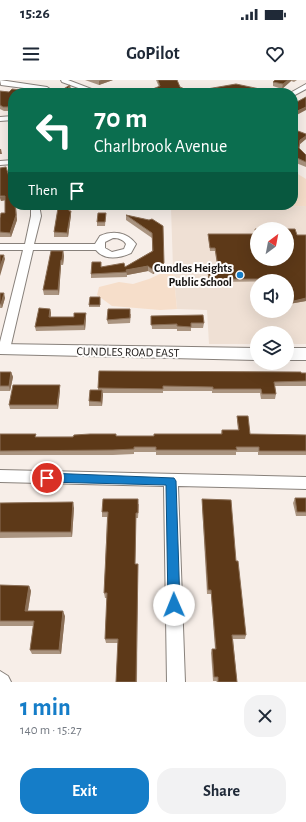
<!DOCTYPE html>
<meta charset="utf-8">
<style>
body{margin:0;font-family:"Alegreya Sans",sans-serif;background:#f2f2f3;color:#1f2937;height:100vh;display:flex;flex-direction:column;font-size:15px;white-space:nowrap}
*{box-sizing:border-box;margin:0}
p{font-size:13px;color:#747a83}
.icon{flex:none;width:22px;height:22px;fill:none;stroke:currentColor;stroke-width:2;stroke-linecap:round;stroke-linejoin:round}
.map{position:relative;height:602px;overflow:hidden}
.side{display:flex;flex-direction:column;background:#fff;flex:1}
.side>*{flex:none}
.guide{position:absolute;left:8px;top:8px;width:290px;height:122px;border-radius:16px;box-shadow:0 4px 16px #0002;background:#0b6e4f;color:#fff;overflow:hidden}
.needle{width:26px;rotate:32deg}
.fabs{position:absolute;left:250px;top:142px;display:grid;gap:8px}
.fabs a{display:grid;place-items:center;width:44px;height:44px;border-radius:50%;background:#fff;box-shadow:0 4px 16px #0002;font-size:20px}
.pin{position:absolute;display:grid;place-items:center;width:34px;height:34px;color:#fff;margin:-17px;border:2px solid #fff;border-radius:50%;box-shadow:0 1px 4px #0007}
.me{position:absolute;width:44px;margin:-22px;rotate:359deg;stroke-linejoin:round;filter:drop-shadow(0 0 3px #0008)}
.turn{display:flex;align-items:center;gap:14px;height:84px;padding:0 20px;font-size:18px}
.turn .icon{width:52px;height:52px;stroke-width:2.5}
.turn b{display:block;font-size:28px;line-height:34px}
.then{display:flex;align-items:center;height:38px;padding:0 20px;background:#0003;gap:8px;font-size:15px}
.round{display:grid;place-items:center;flex:none;width:42px;height:42px;border-radius:16px;background:#f2f2f3}
.overview{display:flex;align-items:center;justify-content:space-between;height:68px;padding:0 20px}
h1{font-size:24px;font-weight:700;line-height:30px;color:#157dc8}
.cta{display:flex;gap:8px;margin-top:auto;padding:8px 20px}
.cta a{flex:1;height:46px;border-radius:16px;background:#157dc8;color:#fff;font-size:16px;font-weight:700;line-height:46px;text-align:center}
.cta a+a{background:#f2f2f3;color:#1f2937}
.status{display:flex;justify-content:space-between;align-items:center;height:28px;padding:0 20px;background:#fff;direction:ltr}
.status svg{height:11px;fill:currentColor}
header{display:flex;justify-content:space-between;align-items:center;height:52px;padding:0 20px;background:#fff;font-size:18px;font-weight:700}
.map>svg:first-child{display:block}
.built{fill:#efe0d4;fill-rule:evenodd}
.green{fill:#f6deca}
.lines{fill:none;stroke-linecap:round;stroke-linejoin:round}
.street-casing{stroke:#88817b;stroke-width:2}
.secondary-casing{stroke:#88817b;stroke-width:2}
.street{fill:#fff;fill-rule:evenodd}
.secondary{fill:#fff;fill-rule:evenodd}
.wall{fill:#aa9480}
.shaded-wall{fill:#8b6f56}
.building{fill:#5d3918;stroke:#8b6f56}
.route{fill:#157dc8;stroke:#0e5182}
.poi-dot{fill:#157dc8;stroke:#fffdfc;stroke-width:1.5}
.labels{text-anchor:middle;dominant-baseline:central;stroke-width:4;stroke-linejoin:round;paint-order:stroke}
.poi-label{font-size:12px;font-weight:bold;fill:#181513;stroke:#fffdfc;text-anchor:end}
.street-label{font-size:12px;fill:#181513;stroke:#fffdfc}
</style>
<div class="status"><b>15:26</b><svg viewBox="0 0 49 12"><path d="M0 12V9h3v3zM5 12V6h3v6zM10 12V3h3v9zM15 12V0h3v12zM26 1h20v11H26zM47 4h2v5h-2z"/></svg></div>
<header><svg class="icon" aria-label="menu" viewBox="0 0 24 24"><path d="M4 6h16M4 12h16M4 18h16"/></svg>GoPilot<svg class="icon" aria-label="heart" viewBox="0 0 24 24"><path d="M12 20l-8-8c-3-5 5-10 8-4 3-6 11-1 8 4z"/></svg></header>
<div class="map">
<svg width="306" height="602" viewBox="0 0 306 602">
<rect width="100%" height="100%" fill="#f7eee8"/>
<!-- built -->
<path class="built" d="M306,126V264H287V253H257V264H209L207,230L177,229L173,188L171,128ZM257,149H287V179H257ZM257,201H287V231H257Z"/>
<!-- green -->
<path class="green" d="M293,91L306,99V126L98,127L96,125H293Z
M173,188L177,229L160,230L112,226L97,215L99,207L119,202L133,204L149,199Z"/>
<g class="lines">
<!-- street casing -->
<g class="street-casing">
<path id="street" d="M0,0L47,7L50,9L47,11L1,5Z
M61,0H68L102,13H92L62,2Z
M306,4V9L293,16V13H290Z
M13,36V40L0,41V37Z
M13,80V84L0,85V81Z
M31,125H39L41,136L34,164H95L100,156C113,150 127,152 136,164L131,173C120,178 105,181 96,170H33L10,269L8,272H0V262L23,170H0V164H25L31,136ZM113,158C118,158 123,159 126,164L124,169L112,172L105,168V162Z
M0,390L306,397V409L178,406L185,602H167L164,406L0,402Z
M0,591L8,596L11,602H0Z"/>
</g>
<!-- secondary casing -->
<g class="secondary-casing">
<path id="secondary" d="M0,264L257,268V280L0,274Z
M287,268H306V280H287Z"/>
</g>
<!-- street -->
<use href="#street" class="street"/>
<!-- secondary -->
<use href="#secondary" class="secondary"/>
</g>
<!-- wall -->
<path class="wall" d="M85,0H113L99,5Z
M156,0H177L180,7H159Z
M275,0H297L294,2L291,1L282,9L273,6V2Z
M21,10V13H13V25H11L9,31H4L0,29V11L9,12Z
M293,54H306V59L299,64V68L306,75V87L296,83L293,79Z
M0,88L17,140L11,157H0V138L5,133V120L1,121L0,118Z
M58,128L71,131V135L68,157H54V152Z
M106,133L105,146H97V142Z
M126,135L149,140L164,183V187L153,194L148,191L127,195V197L91,198V194L101,187H125L152,171V158L126,140Z
M255,149H265L257,179L297,155H306V221L289,224H287V201L209,202L207,186H217L215,171H210L208,154H255Z
M63,171L64,176L63,185H61L59,215H44L43,210Z
M0,213L5,218L2,228H0Z
M100,217V227H89V225Z
M50,229L51,233V237H74L86,238L85,250L36,251L35,247Z
M131,234L130,243L108,244L107,240Z
M151,236L204,243L203,248H191V251H177V249H152Z
M0,292H11L13,297L10,311H0Z
M301,293H306V306H275L276,314L275,319H261L260,313H212V311H163V313H103L102,326H89V321L98,310V308Z
M60,310L58,329H10L9,325Z
M237,336L250,354L306,355V375H258V372H236V375H156V372H134V374L113,375H0V354L37,357L154,356L221,354L222,350H238L237,341Z
M295,418H306V436H296L293,423Z
M202,419L236,481L246,555L245,559H233L237,602H217L216,601H213L211,573L212,569H215L211,514H207L202,425Z
M0,423L74,428L72,457L0,458Z
M139,424L138,438H136L135,484L138,489L137,602H116L118,563H106L105,559L107,518H105L104,513L107,437H102V432Z
M0,505L29,506L31,511L28,531L65,536L61,574H32L30,570L33,546H0Z"/>
<!-- shaded-wall -->
<path class="shaded-wall" d="M101,0H113L99,5V1Z
M288,0H291V1L282,9L283,4Z
M70,5L71,9L69,13H66Z
M10,21L11,25L9,31L8,27Z
M306,27V30L293,37V33Z
M306,56V59L299,65L300,60Z
M0,69H1L2,74H0Z
M5,116L6,120L1,121L0,117Z
M15,125H16L17,140L11,157L10,153Z
M71,131V135L68,157L67,153Z
M63,171L64,176L63,185L62,180Z
M4,175L5,179L0,196V187Z
M61,180V185L59,215L58,210Z
M164,183V187L153,194V190Z
M148,186V191L127,195L126,190Z
M4,213L5,218L2,228L1,224Z
M306,218V221L289,224L290,222Z
M50,229L51,233L50,242L49,237Z
M86,233V238L85,250L84,245Z
M11,292L13,297L10,311L9,306Z
M60,305V310L58,329L57,325Z
M102,310L103,315L102,326L101,322Z
M73,422L74,428L72,457L71,452Z
M29,506L31,511L27,536L25,531Z
M63,531L65,536L61,574L59,570Z"/>
<!-- building -->
<path class="building" d="M158,0H177L180,7L194,13H143L160,6Z
M275,0H288L283,4L273,2Z
M236,4L274,12L272,13H199L201,10Z
M70,5L66,13H57Z
M12,9L21,10L19,13H13V21H10L8,27H3L0,25V11L9,12Z
M306,17V27L293,33V24Z
M298,51L306,54V56L300,60L299,68L306,75V82L297,78L293,74V54Z
M6,87L13,109V125H15L16,135L10,153L0,152V138L1,133H5V116H0V88Z
M58,125H69V131H71L67,153L54,152L58,128Z
M98,133H106L105,142H97Z
M126,135L149,140L152,139L163,146L164,183L153,190L148,186L126,190L127,192L91,194L92,182H101V187L124,183L125,187L153,171L152,153Z
M255,149H265H257V179H287V149H284H295L297,155H306V218L290,222H287V201H264V199H209L207,186H218L215,168H210L208,154H256Z
M51,171H63L62,180H61L58,210H43Z
M0,175H4L0,187Z
M0,213H4L1,224H0Z
M90,217H100V225H89Z
M39,228L50,229L49,237H74V233H86L84,245L35,247Z
M108,229H130V238L107,240Z
M203,235L204,243H191V247L177,246V244L151,245V236Z
M99,291L301,292V293H306V301L274,302L276,314H262L261,309H213V307L163,306V309L98,308Z
M0,292H11L9,306H0Z
M13,305H60L57,325H9Z
M90,310H102L101,322L89,321Z
M237,336H248L250,354L306,355V371H259V367H236L237,370H156V367H134V369L113,370L0,371V354H36L35,357H73L74,355L90,354H116V356H154V354H222V350H239Z
M295,418H306V432H297Z
M103,419H138V433H136L135,484H138L136,602H116L118,559H105L107,513H104L108,432H102Z
M202,419L231,420L236,481H238L246,555H232L237,602H218V597H214L212,569H216L211,510H208Z
M73,422L71,452H0V423Z
M0,505L29,506L25,531H63L59,570H30L34,541H0Z"/>
<!-- route -->
<path class="route" d="M47,393L174,398L176,401L180,525L178,529L174,531L170,529L168,525L166,405L47,402L43,401L41,398L43,394Z"/>
<!-- markers -->
<circle class="poi-dot" cx="240" cy="195" r="4"/>
<g class="labels">
<!-- poi labels -->
<g class="poi-label">
<text x="232" y="188">Cundles Heights<tspan x="232" dy="14">Public School</tspan></text>
</g>
<!-- street labels -->
<g class="street-label">
<text transform="translate(128 272) rotate(1)">CUNDLES ROAD EAST</text>
</g>
</g>
</svg>
<div class="fabs">
<a><svg class="needle" viewBox="-14 -14 28 28"><path d="M0-13l5 13h-10z" fill="#e53935"/><path d="M0 13l5-13h-10z" fill="#747a83"/></svg></a>
<a><svg class="icon" aria-label="sound" viewBox="0 0 24 24"><path d="M4 9h4l5-4v14l-5-4H4zM17 9q2 3 0 6"/></svg></a>
<a><svg class="icon" aria-label="layers" viewBox="0 0 24 24"><path d="M12 4l9 5-9 5-9-5zM3 14l9 5 9-5"/></svg></a>
</div>
<div class="pin" style="left:47px;top:398px;background:#d93025"><svg class="icon" aria-label="arrive" viewBox="0 0 24 24"><path d="M6 21V4h12l-3 4 3 4H6"/></svg></div>
<svg class="me" style="left:174px;top:525px" viewBox="-20 -20 40 40"><circle r="19" fill="#fff"/><path d="M0-13L10 11 0 6-10 11z" fill="#157dc8"/></svg>
<div class="guide">
<div class="turn"><svg class="icon" aria-label="left" viewBox="0 0 24 24"><path d="M17 20v-9H6M10 6l-5 5 5 5"/></svg><div><b>70 m</b>Charlbrook Avenue</div></div>
<div class="then">Then<svg class="icon" aria-label="arrive" viewBox="0 0 24 24"><path d="M6 21V4h12l-3 4 3 4H6"/></svg></div>
</div>
</div>
<section class="side">
<div class="overview"><div><h1>1 min</h1><p>140 m · 15:27</p></div><a class="round"><svg class="icon" aria-label="close" viewBox="0 0 24 24"><path d="M6 6l12 12M18 6L6 18"/></svg></a></div>
<div class="cta"><a>Exit</a><a>Share</a></div>
</section>
